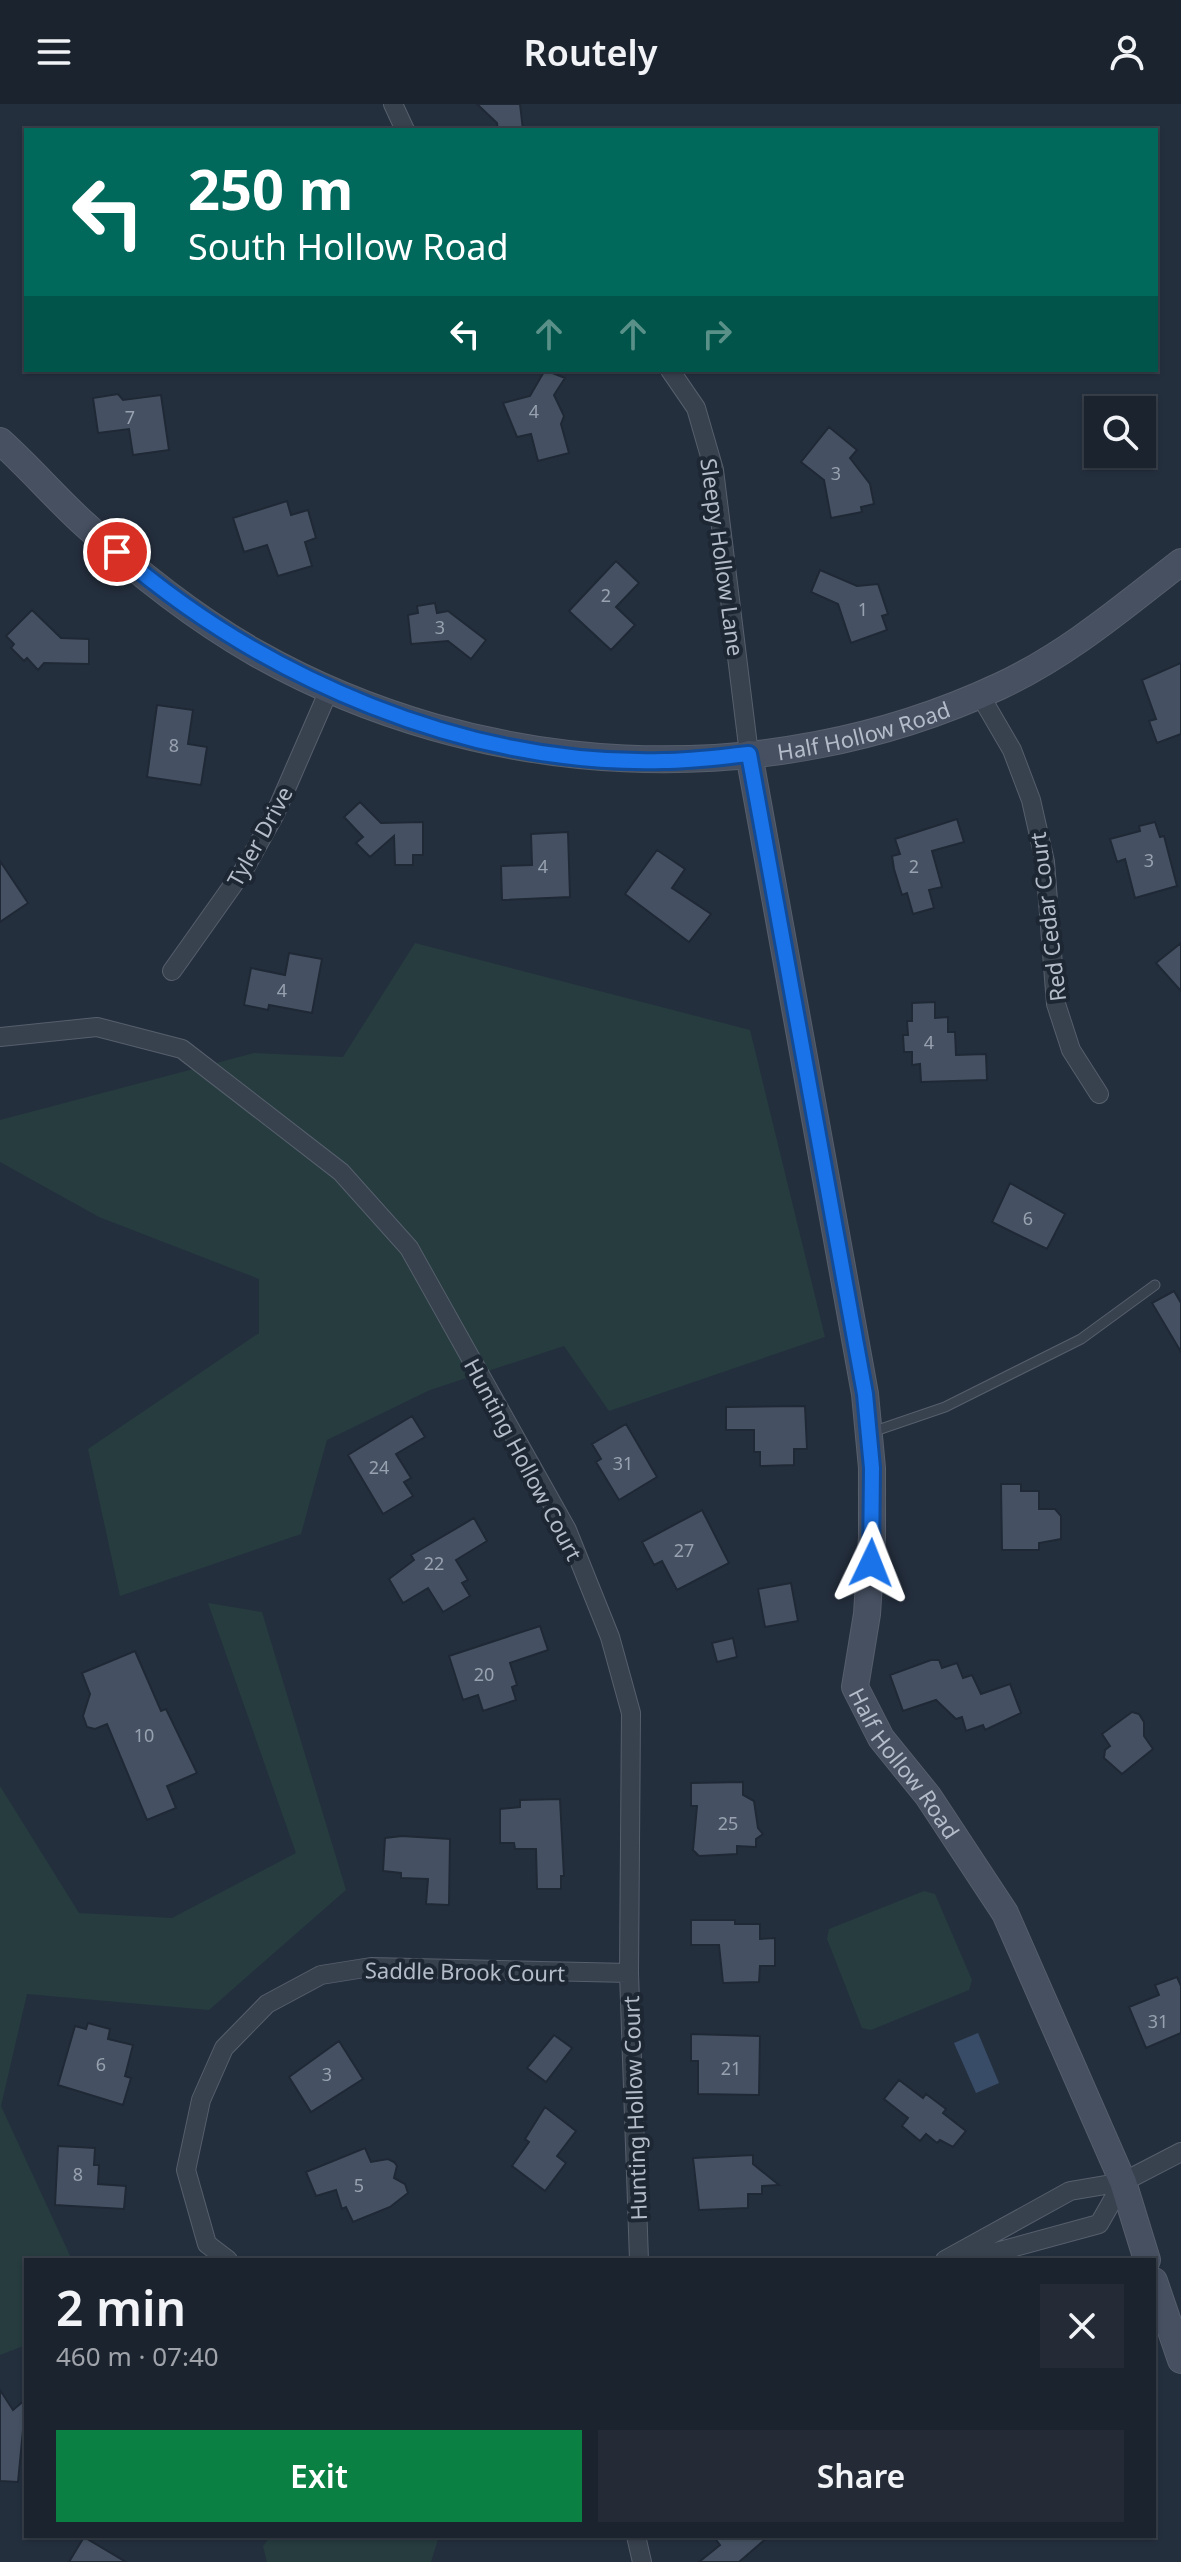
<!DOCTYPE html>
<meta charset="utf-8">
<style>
body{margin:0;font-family:"Noto Sans",sans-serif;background:#242b36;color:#f1f3f6;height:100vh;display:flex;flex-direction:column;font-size:30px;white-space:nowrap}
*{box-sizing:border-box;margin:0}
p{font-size:26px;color:#a0a4aa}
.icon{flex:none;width:44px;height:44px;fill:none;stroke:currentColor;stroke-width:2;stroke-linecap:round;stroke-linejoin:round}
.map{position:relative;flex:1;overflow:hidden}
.side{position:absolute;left:24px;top:2154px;width:1132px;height:280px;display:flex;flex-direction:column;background:#1b232e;border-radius:0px;box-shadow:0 2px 6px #0004,0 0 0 2px #39404a}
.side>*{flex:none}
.hud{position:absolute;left:24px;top:24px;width:1134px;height:244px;border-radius:0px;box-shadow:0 2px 6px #0004,0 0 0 2px #39404a;background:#00695c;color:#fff;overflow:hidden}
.fabs{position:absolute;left:1084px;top:292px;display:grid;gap:16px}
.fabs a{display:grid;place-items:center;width:72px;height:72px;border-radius:0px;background:#1b232e;box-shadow:0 2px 6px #0004,0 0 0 2px #39404a;font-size:40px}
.pin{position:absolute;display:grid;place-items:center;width:68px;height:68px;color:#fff;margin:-34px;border:4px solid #fff;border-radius:50%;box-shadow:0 2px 8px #0007}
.me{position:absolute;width:88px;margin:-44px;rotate:2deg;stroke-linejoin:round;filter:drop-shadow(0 0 6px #0008)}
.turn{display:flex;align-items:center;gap:28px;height:168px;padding:0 32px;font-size:36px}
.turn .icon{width:104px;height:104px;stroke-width:2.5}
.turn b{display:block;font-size:56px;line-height:68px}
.lanes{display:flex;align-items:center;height:76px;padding:0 32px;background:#0003;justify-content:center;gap:40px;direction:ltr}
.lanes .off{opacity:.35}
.round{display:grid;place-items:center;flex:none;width:84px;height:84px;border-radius:0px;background:#242b36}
.summary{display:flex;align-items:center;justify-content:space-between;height:136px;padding:0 32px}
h1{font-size:48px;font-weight:600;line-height:60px}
.action{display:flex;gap:16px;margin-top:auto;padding:16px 32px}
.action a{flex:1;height:92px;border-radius:0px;background:#0b8043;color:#fff;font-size:32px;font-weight:600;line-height:92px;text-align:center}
.action a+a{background:#242b36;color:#f1f3f6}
header{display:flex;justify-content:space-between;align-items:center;height:104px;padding:0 32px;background:#1b232e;font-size:36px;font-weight:600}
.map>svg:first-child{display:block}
.green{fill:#263c3f}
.water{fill:#394c67}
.building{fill:#455162;stroke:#1f2835;stroke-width:2}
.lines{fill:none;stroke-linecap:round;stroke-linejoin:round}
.lane-casing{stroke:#565f6c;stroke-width:11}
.street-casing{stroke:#565f6c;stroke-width:20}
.secondary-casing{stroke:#565f6c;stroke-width:28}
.lane{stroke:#38414e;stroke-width:9}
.street{stroke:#38414e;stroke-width:18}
.secondary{stroke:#465061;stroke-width:26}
.route-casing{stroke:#114b97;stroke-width:20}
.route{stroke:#1a73e8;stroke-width:14}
.labels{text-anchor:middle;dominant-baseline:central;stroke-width:8;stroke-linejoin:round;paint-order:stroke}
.number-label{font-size:18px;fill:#98a1af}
.street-label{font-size:22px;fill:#b4bcc9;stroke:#1d2633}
</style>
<header><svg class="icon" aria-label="menu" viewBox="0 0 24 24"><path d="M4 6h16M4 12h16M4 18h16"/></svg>Routely<svg class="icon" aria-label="person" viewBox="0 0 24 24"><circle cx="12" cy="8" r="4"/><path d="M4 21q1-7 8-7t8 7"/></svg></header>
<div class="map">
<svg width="1181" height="2458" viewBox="0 0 1181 2458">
<rect width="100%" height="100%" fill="#242f3e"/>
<!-- green -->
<path class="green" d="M415,839L750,926L825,1233L609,1307L564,1242L430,1286L327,1336L301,1430L120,1492L88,1345L259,1229V1175L99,1113L0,1058V1016L254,949L343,953Z
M208,1499L262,1508L346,1786L209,1906L27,1890L1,2002L72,2156H26V2241L0,2251V1682L79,1809L172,1814L296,1749Z
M924,1787L935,1790L972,1876L969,1886L871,1926L862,1924L827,1835L829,1825Z
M271,2432H439L431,2458H267L263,2442Z"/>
<!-- water -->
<path class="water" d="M978,1929L999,1979L976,1989L954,1939Z"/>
<!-- building -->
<path class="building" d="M477,0H520L523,26H498L497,19Z
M545,266L565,274L554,291L564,312L561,320L569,349L538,357L531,330L517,333L503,299L530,292Z
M118,290L123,296L161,291L169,346L133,351L129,325L98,329L93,294Z
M829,323L857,346L850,354L870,380L874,400L861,403L862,408L831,414L824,376L801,358Z
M287,397L291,411L308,406L316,434L305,438L312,462L278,472L267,441L244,448L233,414Z
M616,457L639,479L616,503L635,521L611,546L569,507Z
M820,466L857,482L878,480L888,510L882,512L887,526L851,539L838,500L811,488Z
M435,499L437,509L448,507L486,536L471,555L448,537L411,540L408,511L418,509L417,502Z
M32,506L61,534L89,535V560L44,559L38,566L27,554L24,557L11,544L14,540L6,532Z
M1181,559V630L1157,639L1149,617L1156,615L1142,576Z
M157,601L193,606L188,640L207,643L201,681L147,673Z
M360,698L381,719L423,718V751H413V761H395L394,732L370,753L356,739L363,733L344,713Z
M957,715L964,738L932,747L942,783L929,786L934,804L913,810L907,789L902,791L894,765L892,752L900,750L895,735Z
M1155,718L1160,733L1164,732L1177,782L1135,794L1125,755L1117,758L1110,735L1140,727L1139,722Z
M568,728L570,793L502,796L501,762L532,761L531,730Z
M657,746L685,765L672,784L711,810L689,838L625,790Z
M0,757L28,799L0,818Z
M1181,839V887L1156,859Z
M289,849L322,855L312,909L269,901L268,906L244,901L251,864L285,871Z
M935,898V914L948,913V928H955L956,951L986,950L987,976L921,978L920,960L912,961V948H904L903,931H908L907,917H912V899Z
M1010,1079L1065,1110L1047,1145L992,1118Z
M1174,1187L1181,1199V1248L1152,1199Z
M805,1302L807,1345H794V1361L760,1362V1348H754V1326H726V1303Z
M412,1312L425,1333L396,1350L411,1374L404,1378L413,1392L383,1410L348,1351Z
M626,1320L657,1373L619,1396L596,1358L601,1355L592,1340Z
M1001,1380H1021V1387H1039V1405H1055L1061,1412V1435L1039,1439V1446H1002Z
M702,1406L729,1459L677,1486L662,1457L654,1461L642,1438Z
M474,1414L487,1437L456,1456L468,1476L462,1479L470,1492L443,1508L428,1484L403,1499L389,1475L414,1456L411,1451Z
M791,1479L798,1517L765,1523L758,1485Z
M540,1522L548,1546L510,1559L517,1581L512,1583L516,1596L483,1607L478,1591L463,1596L449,1552Z
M733,1534L737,1553L717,1558L712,1539Z
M135,1547L161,1607L166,1605L197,1669L167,1682L176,1704L147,1716L107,1620L95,1625L87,1623L83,1612L90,1590L82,1569Z
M931,1556H939L942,1564L957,1559L963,1574L972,1571L981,1590L1010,1580L1021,1609L985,1626L983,1621L966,1627L962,1613L956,1615L936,1596L903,1607L890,1571Z
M1132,1608L1139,1610L1144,1618V1632L1153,1645L1122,1670L1104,1654L1105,1646L1110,1642L1102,1630Z
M743,1678V1691L754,1697L758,1724L763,1730L756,1735V1743L737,1742V1750L699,1752L693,1746L697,1702H691V1679Z
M560,1695L564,1772H561V1785H537L536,1745H515L514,1739H500V1705L520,1703V1696Z
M402,1732L450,1735L449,1801L426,1800L428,1775L401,1774V1769L383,1767L385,1734Z
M691,1816H735V1820H760V1835L775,1834V1862H760L759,1878L723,1879L719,1841H691Z
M1177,1873L1181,1882V1929L1146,1944L1129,1903L1159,1891L1155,1881Z
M88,1919L110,1925L108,1935L133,1941L125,1972L131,1974L123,2001L58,1981L75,1922L86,1925Z
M691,1930L760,1932L759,1991L698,1990V1957H691Z
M554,1931L572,1944L546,1978L527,1964Z
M339,1937L363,1975L311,2008L289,1973Z
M899,1976L923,1994L926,1990L946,2005L943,2009L966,2027L953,2043L940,2036L937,2039L926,2030L920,2037L902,2022L908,2014L884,1995Z
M545,2003L576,2027L557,2052L566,2059L545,2087L512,2062L529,2038L525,2035Z
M58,2042L95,2044L94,2061H99L98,2080L126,2082L124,2105L55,2101Z
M365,2044L371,2058L388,2055L394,2058L397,2062L394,2074L405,2080L408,2089L390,2103L353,2118L346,2103L342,2105L336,2086L316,2092L306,2068Z
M753,2051V2060L779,2081L762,2082V2090H748V2104L699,2106L693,2054Z
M0,2286L13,2306L26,2295L18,2378L0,2377Z
M713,2432H769L739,2458H699L720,2441Z
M84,2433L126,2458H69Z"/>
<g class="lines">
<!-- lane casing -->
<g class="lane-casing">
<path id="lane" d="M872,1328L945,1303L1081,1235L1155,1181"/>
</g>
<!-- street casing -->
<g class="street-casing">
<path id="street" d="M393,0L405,26
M670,266L696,304L714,366L749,650
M980,591L1012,646L1031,696L1045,758L1056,900L1071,946L1099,990
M172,867L245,764L275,710L329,586
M0,933L97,923L182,945L341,1068L409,1144L567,1426L610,1533L631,1609L629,1869L639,2156
M228,2156L207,2140L186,2066L201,1996L224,1944L267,1900L321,1871L371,1863L629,1869
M945,2156L1070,2087L1123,2078L1181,2048
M967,2156L1099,2120L1123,2078
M636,2432L642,2458"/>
</g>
<!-- secondary casing -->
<g class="secondary-casing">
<g id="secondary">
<path id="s1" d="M0,337C28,362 53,391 81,417C134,466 193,513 256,549C481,676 765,692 1000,582C1067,551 1123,503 1181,458"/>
<path id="s2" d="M749,650L865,1290L872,1364V1433L867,1510L855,1583L881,1634L928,1692L1005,1809L1123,2078L1147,2156"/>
<path d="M1154,2177L1181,2256"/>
</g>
</g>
<!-- lane -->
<use href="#lane" class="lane"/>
<!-- street -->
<use href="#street" class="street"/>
<!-- secondary -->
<use href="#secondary" class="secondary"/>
</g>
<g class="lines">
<!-- route casing -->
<g class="route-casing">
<path id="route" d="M117,448C264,575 466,662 663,657C692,657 720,653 749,650L865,1290L872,1364L871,1459"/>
</g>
<!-- route -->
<use href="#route" class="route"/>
</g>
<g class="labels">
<!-- number labels -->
<g class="number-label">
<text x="534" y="307">4</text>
<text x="130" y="313">7</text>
<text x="836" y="369">3</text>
<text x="606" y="491">2</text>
<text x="863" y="505">1</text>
<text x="440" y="523">3</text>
<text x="174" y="641">8</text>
<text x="1149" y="756">3</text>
<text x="543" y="762">4</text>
<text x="914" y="762">2</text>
<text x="282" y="886">4</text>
<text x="929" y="938">4</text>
<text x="1028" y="1114">6</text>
<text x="623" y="1359">31</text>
<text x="379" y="1363">24</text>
<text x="684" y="1446">27</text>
<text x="434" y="1459">22</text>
<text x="484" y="1570">20</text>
<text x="144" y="1631">10</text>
<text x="728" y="1719">25</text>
<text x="1158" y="1917">31</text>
<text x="101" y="1960">6</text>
<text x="731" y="1964">21</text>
<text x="327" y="1970">3</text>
<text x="78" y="2070">8</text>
<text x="359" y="2081">5</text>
</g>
<!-- street labels -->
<g class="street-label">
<text transform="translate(723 453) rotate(82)">Sleepy Hollow Lane</text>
<text stroke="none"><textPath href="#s1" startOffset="962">Half Hollow Road</textPath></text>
<text transform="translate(259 732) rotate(-61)">Tyler Drive</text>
<text transform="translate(1047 813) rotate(-97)">Red Cedar Court</text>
<text transform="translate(524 1355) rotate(62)">Hunting Hollow Court</text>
<text stroke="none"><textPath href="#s2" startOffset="1036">Half Hollow Road</textPath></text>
<text transform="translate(465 1867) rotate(1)">Saddle Brook Court</text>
<text transform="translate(634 2004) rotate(-92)">Hunting Hollow Court</text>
</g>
</g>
</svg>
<div class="fabs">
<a><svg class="icon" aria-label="search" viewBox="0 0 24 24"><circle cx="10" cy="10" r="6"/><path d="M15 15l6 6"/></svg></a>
</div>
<div class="pin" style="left:117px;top:448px;background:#d93025"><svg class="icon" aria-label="arrive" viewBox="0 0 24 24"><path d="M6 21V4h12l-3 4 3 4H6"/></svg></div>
<svg class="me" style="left:871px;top:1459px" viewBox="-20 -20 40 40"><path d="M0-17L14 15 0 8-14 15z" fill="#1a73e8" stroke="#fff" stroke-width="4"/></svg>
<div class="hud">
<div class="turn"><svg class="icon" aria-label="left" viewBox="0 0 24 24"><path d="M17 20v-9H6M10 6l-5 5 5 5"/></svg><div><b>250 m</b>South Hollow Road</div></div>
<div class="lanes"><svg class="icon" aria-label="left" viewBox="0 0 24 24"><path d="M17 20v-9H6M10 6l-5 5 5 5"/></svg><svg class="icon off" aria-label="ahead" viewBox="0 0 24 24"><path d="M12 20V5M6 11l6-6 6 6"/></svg><svg class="icon off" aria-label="ahead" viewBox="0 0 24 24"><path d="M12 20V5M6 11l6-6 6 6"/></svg><svg class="icon off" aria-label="right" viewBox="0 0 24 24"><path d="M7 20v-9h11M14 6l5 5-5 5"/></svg></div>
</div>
<section class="side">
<div class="summary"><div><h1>2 min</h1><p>460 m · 07:40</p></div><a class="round"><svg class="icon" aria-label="close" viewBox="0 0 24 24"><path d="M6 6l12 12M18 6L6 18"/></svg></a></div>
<div class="action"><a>Exit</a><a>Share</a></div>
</section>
</div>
